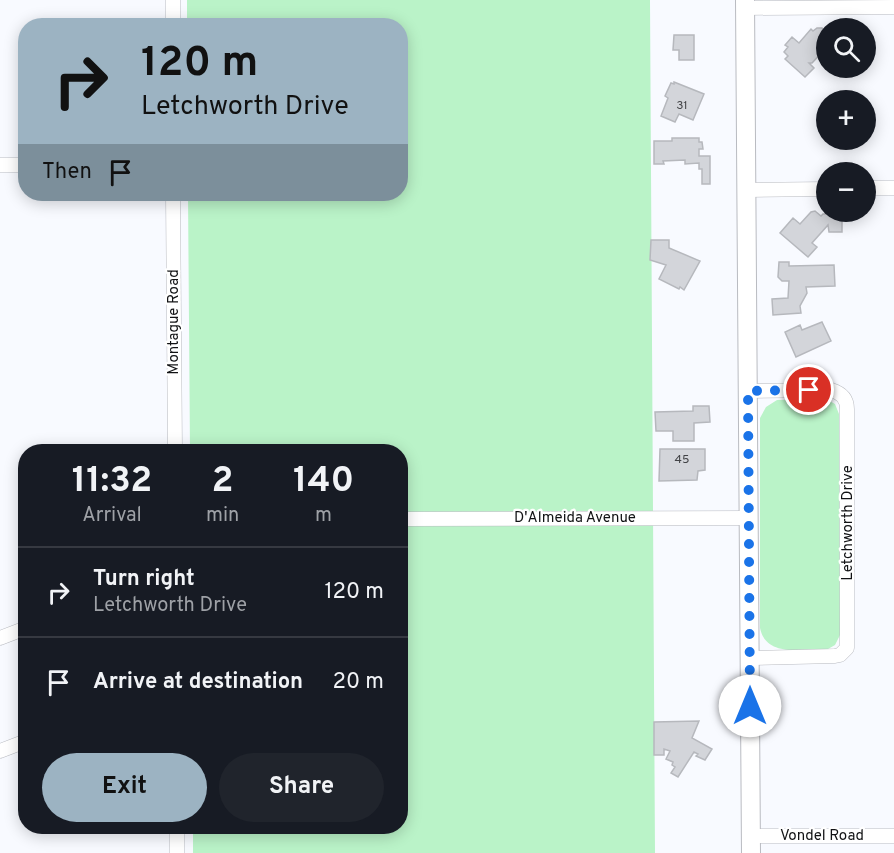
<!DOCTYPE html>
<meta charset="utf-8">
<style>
body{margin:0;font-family:Overpass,sans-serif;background:#20242c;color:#f1f3f6;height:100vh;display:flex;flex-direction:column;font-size:22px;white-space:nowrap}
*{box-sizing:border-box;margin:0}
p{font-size:20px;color:#9ea1a6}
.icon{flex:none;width:33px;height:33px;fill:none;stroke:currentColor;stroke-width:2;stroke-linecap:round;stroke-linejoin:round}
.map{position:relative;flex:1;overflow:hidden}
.drawer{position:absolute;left:18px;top:444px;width:390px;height:390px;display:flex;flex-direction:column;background:#171b24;border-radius:24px;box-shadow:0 3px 15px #0003}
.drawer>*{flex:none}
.hud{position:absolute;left:18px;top:18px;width:390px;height:183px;border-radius:24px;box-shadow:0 3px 15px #0003;background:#9cb3c2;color:#111;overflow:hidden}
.controls{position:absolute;left:816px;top:18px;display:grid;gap:12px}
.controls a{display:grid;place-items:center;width:60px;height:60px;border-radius:50%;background:#171b24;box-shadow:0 3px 15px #0003;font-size:30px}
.pin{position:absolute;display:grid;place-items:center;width:51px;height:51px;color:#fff;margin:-26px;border:3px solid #fff;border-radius:50%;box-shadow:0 2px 6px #0007}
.me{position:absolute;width:66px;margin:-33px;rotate:0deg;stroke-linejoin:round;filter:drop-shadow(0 0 4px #0008)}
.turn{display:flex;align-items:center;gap:21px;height:126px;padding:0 24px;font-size:27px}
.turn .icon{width:78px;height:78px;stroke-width:2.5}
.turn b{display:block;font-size:42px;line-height:51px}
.then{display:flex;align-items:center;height:57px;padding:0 24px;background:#0003;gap:12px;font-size:22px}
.eta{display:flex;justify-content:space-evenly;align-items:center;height:102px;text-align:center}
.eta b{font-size:36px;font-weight:700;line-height:42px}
.action{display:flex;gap:12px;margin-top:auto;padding:12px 24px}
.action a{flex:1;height:69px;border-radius:36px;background:#9cb3c2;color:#111;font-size:24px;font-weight:700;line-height:69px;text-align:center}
.action a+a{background:#20242c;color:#f1f3f6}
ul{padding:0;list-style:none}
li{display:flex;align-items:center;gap:18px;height:90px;padding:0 24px;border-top:2px solid #363941}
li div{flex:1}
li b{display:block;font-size:22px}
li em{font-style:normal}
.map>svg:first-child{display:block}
.green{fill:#baf3c8}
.building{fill:#d3d5da;stroke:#b6b8bd;stroke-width:1.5}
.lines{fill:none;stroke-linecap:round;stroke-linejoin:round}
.street-casing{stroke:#b9bbc1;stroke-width:15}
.secondary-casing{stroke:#b9bbc1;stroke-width:20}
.street{stroke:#fff;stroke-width:14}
.secondary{stroke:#fff;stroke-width:18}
.route{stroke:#1a73e8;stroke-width:10;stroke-dasharray:0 18}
.labels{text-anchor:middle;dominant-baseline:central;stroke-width:4.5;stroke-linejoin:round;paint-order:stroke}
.number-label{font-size:12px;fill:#424346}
.street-label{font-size:15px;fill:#111214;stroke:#fff}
</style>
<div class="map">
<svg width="894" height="853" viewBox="0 0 894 853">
<rect width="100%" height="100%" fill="#f8faff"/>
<!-- green -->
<path class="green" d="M187,0H650L655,853H193V827L400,826V452L190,451L188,194H400V26L187,25Z
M826,399L835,404L839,414L840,635L835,645L828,649C804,649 766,658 760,628V418L766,407L777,400Z"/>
<!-- building -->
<path class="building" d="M817,28H822L826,32L825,46L826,48L812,63H809L814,68L805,77L785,59L788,56L784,52L788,47L785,45L792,37L799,43L811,29L813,31Z
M674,35H694V60H679V50H673Z
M674,82L704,94L693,120L679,114L675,122L661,116L668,98L665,96L671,83L674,84Z
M672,138H699V142H702L703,149H699V156H710V184H702V169H699V163L685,164V160L663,161L664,164H654V141H672Z
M815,211L821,216L823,214H842V232H829L828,225L812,243L817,247L808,257L780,233L793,218L800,224L811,212Z
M651,240H669V248L700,261L684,290L680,287L679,289L659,279L666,265L650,260Z
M779,262H789V266L834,265L835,286L806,287L807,293L800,306L801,313L773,315L772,299L788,298L789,281H782L778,277Z
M822,322L831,341L796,357L785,332L800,325L802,330Z
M693,406H709L710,422L694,423V441H673V431H656L655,412L693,411Z
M660,449H705V470L698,471L697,480L659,481Z
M699,721L692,738L712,749L705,760L696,756L698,754L694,752L678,777L671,773L675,767L672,765L673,762L666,759L670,751L664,749V755H654V722Z"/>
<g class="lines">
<!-- street casing -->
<g class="street-casing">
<path id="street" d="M173,0V26
M745,8L894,7
M0,165H26
M866,188H894
M747,190L826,189
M173,194L175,452
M748,391L831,390C841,393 847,398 847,409V648L840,655L835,656L750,658
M400,519L749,518
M0,638L26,628
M0,751L26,741
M750,836H894
M177,853V826"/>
</g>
<!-- secondary casing -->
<g class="secondary-casing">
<path id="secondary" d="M745,0L751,853"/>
</g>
<!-- street -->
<use href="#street" class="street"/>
<!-- secondary -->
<use href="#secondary" class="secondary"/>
</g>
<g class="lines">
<!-- route -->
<path class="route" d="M750,706L748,391L809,390"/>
</g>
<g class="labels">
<!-- number labels -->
<g class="number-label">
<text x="682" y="106">31</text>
<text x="682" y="460">45</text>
</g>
<!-- street labels -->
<g class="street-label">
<text transform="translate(174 322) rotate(-90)">Montague Road</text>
<text x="575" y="518">D'Almeida Avenue</text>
<text transform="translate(848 523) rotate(-90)">Letchworth Drive</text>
<text x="822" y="836">Vondel Road</text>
</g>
</g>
</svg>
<div class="controls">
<a><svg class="icon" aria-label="search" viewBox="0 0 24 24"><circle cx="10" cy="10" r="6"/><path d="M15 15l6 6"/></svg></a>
<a>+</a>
<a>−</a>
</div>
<div class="pin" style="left:809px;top:390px;background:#d93025"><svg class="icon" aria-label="arrive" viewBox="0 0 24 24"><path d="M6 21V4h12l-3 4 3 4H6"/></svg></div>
<svg class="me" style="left:750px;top:706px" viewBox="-20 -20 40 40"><circle r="19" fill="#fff"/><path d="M0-13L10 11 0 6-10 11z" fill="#1a73e8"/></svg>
<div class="hud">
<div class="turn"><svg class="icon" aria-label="right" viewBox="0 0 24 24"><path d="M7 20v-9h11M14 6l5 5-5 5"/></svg><div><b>120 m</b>Letchworth Drive</div></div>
<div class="then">Then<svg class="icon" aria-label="arrive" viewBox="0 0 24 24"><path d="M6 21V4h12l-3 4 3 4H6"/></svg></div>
</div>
<section class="drawer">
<div class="eta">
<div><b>11:32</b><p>Arrival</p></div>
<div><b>2</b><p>min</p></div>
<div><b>140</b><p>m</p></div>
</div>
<ul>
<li><svg class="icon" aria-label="right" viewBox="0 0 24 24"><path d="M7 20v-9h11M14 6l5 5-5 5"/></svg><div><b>Turn right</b><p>Letchworth Drive</p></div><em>120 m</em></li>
<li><svg class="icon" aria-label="arrive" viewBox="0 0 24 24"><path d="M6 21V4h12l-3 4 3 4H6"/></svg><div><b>Arrive at destination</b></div><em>20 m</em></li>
</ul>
<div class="action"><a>Exit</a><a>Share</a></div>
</section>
</div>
